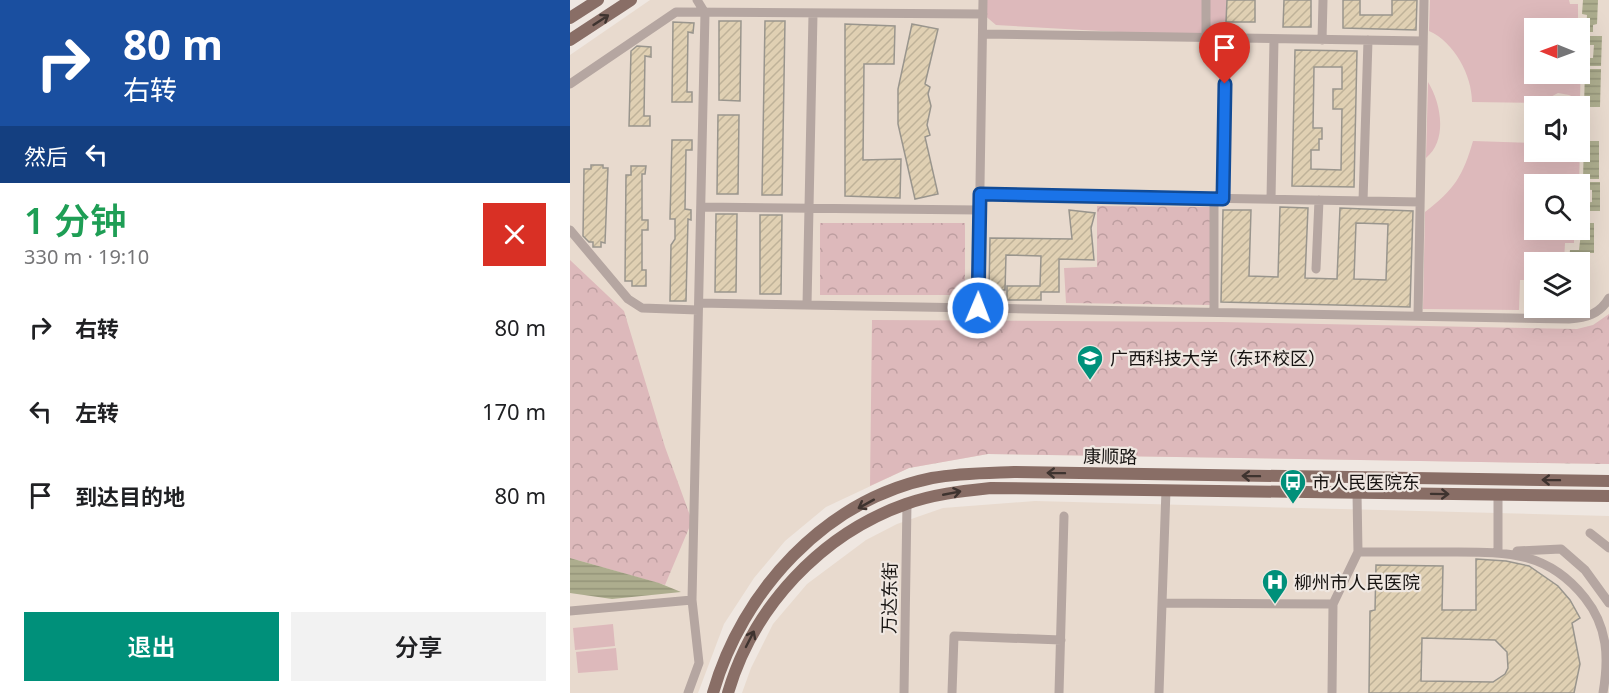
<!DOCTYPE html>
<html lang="zh">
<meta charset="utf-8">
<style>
body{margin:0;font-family:"Noto Sans","Noto Sans SC",sans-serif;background:#f2f2f2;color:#202124;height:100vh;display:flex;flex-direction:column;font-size:22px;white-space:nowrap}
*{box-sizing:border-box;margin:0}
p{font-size:20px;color:#757577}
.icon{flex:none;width:33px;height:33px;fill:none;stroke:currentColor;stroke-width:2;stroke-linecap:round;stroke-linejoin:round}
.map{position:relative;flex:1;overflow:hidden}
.panel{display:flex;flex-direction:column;background:#fff;width:570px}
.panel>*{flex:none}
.top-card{background:#1a4fa0;color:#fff;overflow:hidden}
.needle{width:39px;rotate:271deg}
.buttons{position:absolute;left:954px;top:18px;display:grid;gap:12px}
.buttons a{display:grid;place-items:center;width:66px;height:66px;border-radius:0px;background:#fff;box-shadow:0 6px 24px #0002;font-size:30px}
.pin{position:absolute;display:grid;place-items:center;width:51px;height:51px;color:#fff;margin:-62px -26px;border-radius:50% 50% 50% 0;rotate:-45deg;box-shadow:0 0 6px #0007}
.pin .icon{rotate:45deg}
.me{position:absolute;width:66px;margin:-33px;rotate:1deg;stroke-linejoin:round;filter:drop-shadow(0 0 4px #0008)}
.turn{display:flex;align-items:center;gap:21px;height:126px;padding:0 24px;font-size:27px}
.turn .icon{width:78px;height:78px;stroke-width:2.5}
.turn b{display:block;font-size:42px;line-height:51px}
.then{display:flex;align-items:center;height:57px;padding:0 24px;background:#0003;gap:12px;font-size:22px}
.round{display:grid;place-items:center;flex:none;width:63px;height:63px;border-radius:0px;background:#f2f2f2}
.head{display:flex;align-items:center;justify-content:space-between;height:102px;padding:0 24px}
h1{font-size:36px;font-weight:600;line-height:45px;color:#1e9e55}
.cta{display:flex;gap:12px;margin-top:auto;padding:12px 24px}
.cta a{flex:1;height:69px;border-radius:0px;background:#00907a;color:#fff;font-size:24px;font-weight:600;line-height:69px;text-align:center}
.cta a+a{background:#f2f2f2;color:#202124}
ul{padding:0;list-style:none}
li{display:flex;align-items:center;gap:18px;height:84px;padding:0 24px}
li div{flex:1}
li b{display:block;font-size:22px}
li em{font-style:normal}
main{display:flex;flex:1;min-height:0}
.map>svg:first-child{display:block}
.built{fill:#e8dace;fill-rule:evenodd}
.grass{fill:#ddb9bb}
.forest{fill:url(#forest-crowns)}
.water{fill:url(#water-rules)}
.building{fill:url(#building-hatch);stroke:#99958d;stroke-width:1.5;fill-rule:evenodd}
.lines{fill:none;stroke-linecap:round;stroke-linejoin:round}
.minor{stroke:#b5a6a1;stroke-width:9}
.major{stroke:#896e66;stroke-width:12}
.oneway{stroke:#3e332f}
.route-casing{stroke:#114b97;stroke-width:15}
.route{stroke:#1a73e8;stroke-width:10}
.labels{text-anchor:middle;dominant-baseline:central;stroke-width:4.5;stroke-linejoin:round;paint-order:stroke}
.poi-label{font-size:18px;fill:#161311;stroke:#efe7e1;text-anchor:start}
.street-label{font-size:18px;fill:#161311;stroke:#efe7e1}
</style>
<main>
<section class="panel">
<div class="top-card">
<div class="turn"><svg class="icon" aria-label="right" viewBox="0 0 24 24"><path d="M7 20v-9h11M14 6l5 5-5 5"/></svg><div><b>80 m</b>右转</div></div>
<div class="then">然后<svg class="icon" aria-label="left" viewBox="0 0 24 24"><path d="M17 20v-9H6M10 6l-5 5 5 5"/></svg></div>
</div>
<div class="head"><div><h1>1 分钟</h1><p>330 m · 19:10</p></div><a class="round" style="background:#d93025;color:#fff"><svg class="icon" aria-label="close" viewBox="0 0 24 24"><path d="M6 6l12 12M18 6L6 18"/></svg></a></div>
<ul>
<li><svg class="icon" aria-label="right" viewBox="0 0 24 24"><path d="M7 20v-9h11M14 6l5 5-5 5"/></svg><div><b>右转</b></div><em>80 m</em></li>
<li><svg class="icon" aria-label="left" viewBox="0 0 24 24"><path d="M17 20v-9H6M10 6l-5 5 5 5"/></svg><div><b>左转</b></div><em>170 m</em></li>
<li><svg class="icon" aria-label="arrive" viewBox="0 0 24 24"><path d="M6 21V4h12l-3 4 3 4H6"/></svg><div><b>到达目的地</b></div><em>80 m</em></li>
</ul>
<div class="cta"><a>退出</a><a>分享</a></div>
</section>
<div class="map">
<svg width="1039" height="693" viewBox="0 0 1039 693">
<defs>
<pattern id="forest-crowns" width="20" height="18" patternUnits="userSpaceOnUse" patternTransform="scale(1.5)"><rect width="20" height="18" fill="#ddb9bb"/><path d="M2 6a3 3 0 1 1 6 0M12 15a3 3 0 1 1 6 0" fill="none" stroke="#bd9ea0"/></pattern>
<pattern id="water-rules" width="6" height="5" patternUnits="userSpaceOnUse" patternTransform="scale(1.5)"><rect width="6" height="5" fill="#adad8e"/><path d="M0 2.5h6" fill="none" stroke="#949479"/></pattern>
<pattern id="building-hatch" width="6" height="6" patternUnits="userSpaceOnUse" patternTransform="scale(1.5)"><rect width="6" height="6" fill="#e0d0b3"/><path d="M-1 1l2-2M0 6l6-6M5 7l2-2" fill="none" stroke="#bfb299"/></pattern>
</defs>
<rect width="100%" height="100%" fill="#efe7e1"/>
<!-- built -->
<path class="built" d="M80,0H1039V464L418,454L339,468L256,507L215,541L184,578L154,624L128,693H0V55ZM964,28H1010V74H964ZM964,106H1010V152H964ZM964,184H1010V230H964ZM964,262H1010V308H964Z
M465,501L1039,516V693H172L181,668L203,624L237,584L296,540L327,524L373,508Z"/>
<!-- grass -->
<path class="grass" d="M413,0H657L656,38L426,25L413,14Z
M860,0H999L1000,4H1008V28H964V74H1010L1011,58L1010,100L999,95L988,93L969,103L902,102C902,75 884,42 859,31Z
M858,82C871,103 878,140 856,158Z
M903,141L964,143V152H1010V146L1009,184H964V230H1004V243H995L994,262H964V280H950L949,310L853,309L855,212C884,190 893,176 903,141Z
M43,624L45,646L5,650L3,628Z
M46,648L48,670L8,673L6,652Z"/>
<!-- forest -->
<path class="forest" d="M527,206L643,207L642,305L496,303L494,268L527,267Z
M250,223H395V295H250Z
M0,260L54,311L95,447L122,521L95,585L0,558Z
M1039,314V464L418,454L339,468L300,486L302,320L652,322L1007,329L1023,325Z"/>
<!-- water -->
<path class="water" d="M1013,0H1028L1027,24L1023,25V32H1016L1017,15L1012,14Z
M1015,36H1032L1031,66H1015L1016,58H1023L1024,45H1015Z
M1015,69H1031L1030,107H1014Z
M1014,141H1029V179H1013Z
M1014,182H1030V211H1013V203L1022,202V190L1014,189Z
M1013,216H1020V223H1024V253H1012V261H999L1000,250H1009Z
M0,558L89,583L111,592L42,599L0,593Z"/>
<!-- building -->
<path class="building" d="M657,0H685V22H656Z
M714,0H741V27H713Z
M773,0H790V15H822V0H847L846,30L773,28Z
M149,21H171L170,101L149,100Z
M195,21H215L212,195H192Z
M103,22L124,23L123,33L118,32L117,92H122V102H102Z
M275,24L325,26L324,64H294L293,160L331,159L330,198L275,196Z
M342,24L368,29L355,84L360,87L358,94L361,106L357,125L360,135L355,137L368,194L345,199L328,124V89Z
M67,46L81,47V57L75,56L74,116H80V126H59L61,51Z
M725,50L787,51L784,187L722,186ZM744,67H772V89H763V109H772L771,170L741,169V150H749V139H752V128H743Z
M148,115H169L168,194H147Z
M102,140H122V150H116L115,209L121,210V220L118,219L116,301H100L101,245L105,239V219H100Z
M21,165H33V168H38L35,243L31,242V247H23V242H19L13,236L14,169H21Z
M61,166H76L75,174H72V220H78V230H72V270H76V286H62V281H55L56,175H61Z
M710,207L738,208L735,278L767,279L770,208L843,211L840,307L651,302L653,210H681L679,276L708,277ZM786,223L818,224L816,280L784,279Z
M499,210L525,213L521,228L524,260L489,259V292H471V300H437V286H470L471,256L436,255L435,290H419L420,238L502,239Z
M146,214H167L166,292H145Z
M190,215H212L211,294H190Z
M906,559L936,561L959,566L988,586L1000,600L1010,618L1002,623L1010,664L1004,693H799L800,611L805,610L806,565L873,566L872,610H906ZM852,638L925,640L937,652L938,668L935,674L923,682L851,681Z"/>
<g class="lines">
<!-- minor -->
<path class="minor" d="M413,34L853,41
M636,38V0
M752,40L753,0
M0,84L106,12L413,14
M410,194L850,202
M653,199L656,38
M701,199L704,39
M793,201L798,40
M131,207L409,210
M0,230L58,299L72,308L128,310
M746,269L749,200
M129,303L999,319C1016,318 1030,314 1039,298
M237,305L243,14
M408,308L413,0
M644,312V198
M848,316L854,0
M596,490L592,603L763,604
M1020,533L1039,548
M947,551L991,549L1015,570L1039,603
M788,552C818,552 849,552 879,552C935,552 977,550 1015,598C1038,627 1039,658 1033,693
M928,552V495
M0,611L122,600
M118,693L129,663L122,600L135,13L127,0
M334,693L337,503
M382,693L384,636L491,640
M489,693L494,516
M589,693L592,603
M762,693L763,604L788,552L787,493"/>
<!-- major -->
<path class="major" d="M0,18L28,0
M0,40L61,0
M143,693C172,591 255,500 362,478C389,473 417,473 444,472L1039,481
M158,693C183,607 251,534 336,504C363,494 393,491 421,488L1039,496"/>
</g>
<!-- one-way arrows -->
<defs><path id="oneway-shaft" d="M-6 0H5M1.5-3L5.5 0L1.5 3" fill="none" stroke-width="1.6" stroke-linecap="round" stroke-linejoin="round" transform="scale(1.5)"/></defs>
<g class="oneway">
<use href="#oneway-shaft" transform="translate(31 20) rotate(-33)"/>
<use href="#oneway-shaft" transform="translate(486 473) rotate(-179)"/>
<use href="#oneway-shaft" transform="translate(681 476) rotate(-179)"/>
<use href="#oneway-shaft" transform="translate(981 480) rotate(-179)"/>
<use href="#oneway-shaft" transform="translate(382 493) rotate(-11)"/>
<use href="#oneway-shaft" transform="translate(870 494) rotate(1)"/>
<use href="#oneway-shaft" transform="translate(296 504) rotate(151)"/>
<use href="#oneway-shaft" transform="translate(180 639) rotate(-63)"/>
</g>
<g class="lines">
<!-- route casing -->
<g class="route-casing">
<path id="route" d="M408,308L410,194L653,199L655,84"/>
</g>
<!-- route -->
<use href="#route" class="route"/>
</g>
<!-- icons -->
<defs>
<g id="university-pin" transform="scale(1.35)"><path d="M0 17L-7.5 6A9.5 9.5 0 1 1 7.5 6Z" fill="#00907a" stroke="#efe7e1"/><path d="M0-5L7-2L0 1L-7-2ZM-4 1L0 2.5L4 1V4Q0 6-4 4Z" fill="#fff"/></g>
<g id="bus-pin" transform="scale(1.35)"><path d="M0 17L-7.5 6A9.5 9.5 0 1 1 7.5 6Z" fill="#00907a" stroke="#efe7e1"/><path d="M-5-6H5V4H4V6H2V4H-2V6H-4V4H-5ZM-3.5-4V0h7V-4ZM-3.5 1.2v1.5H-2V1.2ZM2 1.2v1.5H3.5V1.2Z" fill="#fff"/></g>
<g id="hospital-pin" transform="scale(1.35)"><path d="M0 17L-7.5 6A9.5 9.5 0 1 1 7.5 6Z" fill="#00907a" stroke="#efe7e1"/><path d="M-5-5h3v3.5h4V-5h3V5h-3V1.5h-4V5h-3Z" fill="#fff"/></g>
</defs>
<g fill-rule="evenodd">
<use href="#university-pin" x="520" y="358"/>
<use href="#bus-pin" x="723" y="482"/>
<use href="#hospital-pin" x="705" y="582"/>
</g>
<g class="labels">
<!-- poi labels -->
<g class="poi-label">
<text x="540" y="358">广西科技大学（东环校区）</text>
<text x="742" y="482">市人民医院东</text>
<text x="724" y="582">柳州市人民医院</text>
</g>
<!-- street labels -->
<g class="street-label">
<text transform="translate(540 456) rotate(1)">康顺路</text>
<text transform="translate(319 598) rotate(-89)">万达东街</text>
</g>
</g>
</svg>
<div class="buttons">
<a><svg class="needle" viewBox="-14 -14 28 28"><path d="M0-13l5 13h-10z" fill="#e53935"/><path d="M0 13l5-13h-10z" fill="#757577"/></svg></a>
<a><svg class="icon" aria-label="sound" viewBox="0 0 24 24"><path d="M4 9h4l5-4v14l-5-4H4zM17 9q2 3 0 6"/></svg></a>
<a><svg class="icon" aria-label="search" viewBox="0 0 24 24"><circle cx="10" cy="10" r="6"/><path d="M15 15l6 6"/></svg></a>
<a><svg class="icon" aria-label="layers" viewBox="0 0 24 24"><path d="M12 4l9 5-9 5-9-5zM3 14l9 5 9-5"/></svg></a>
</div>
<div class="pin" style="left:655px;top:84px;background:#d93025"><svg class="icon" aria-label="arrive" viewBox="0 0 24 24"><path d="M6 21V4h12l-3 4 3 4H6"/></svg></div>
<svg class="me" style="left:408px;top:308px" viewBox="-20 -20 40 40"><circle r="17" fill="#1a73e8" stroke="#fff" stroke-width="3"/><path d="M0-11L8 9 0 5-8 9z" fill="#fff"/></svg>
</div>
</main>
